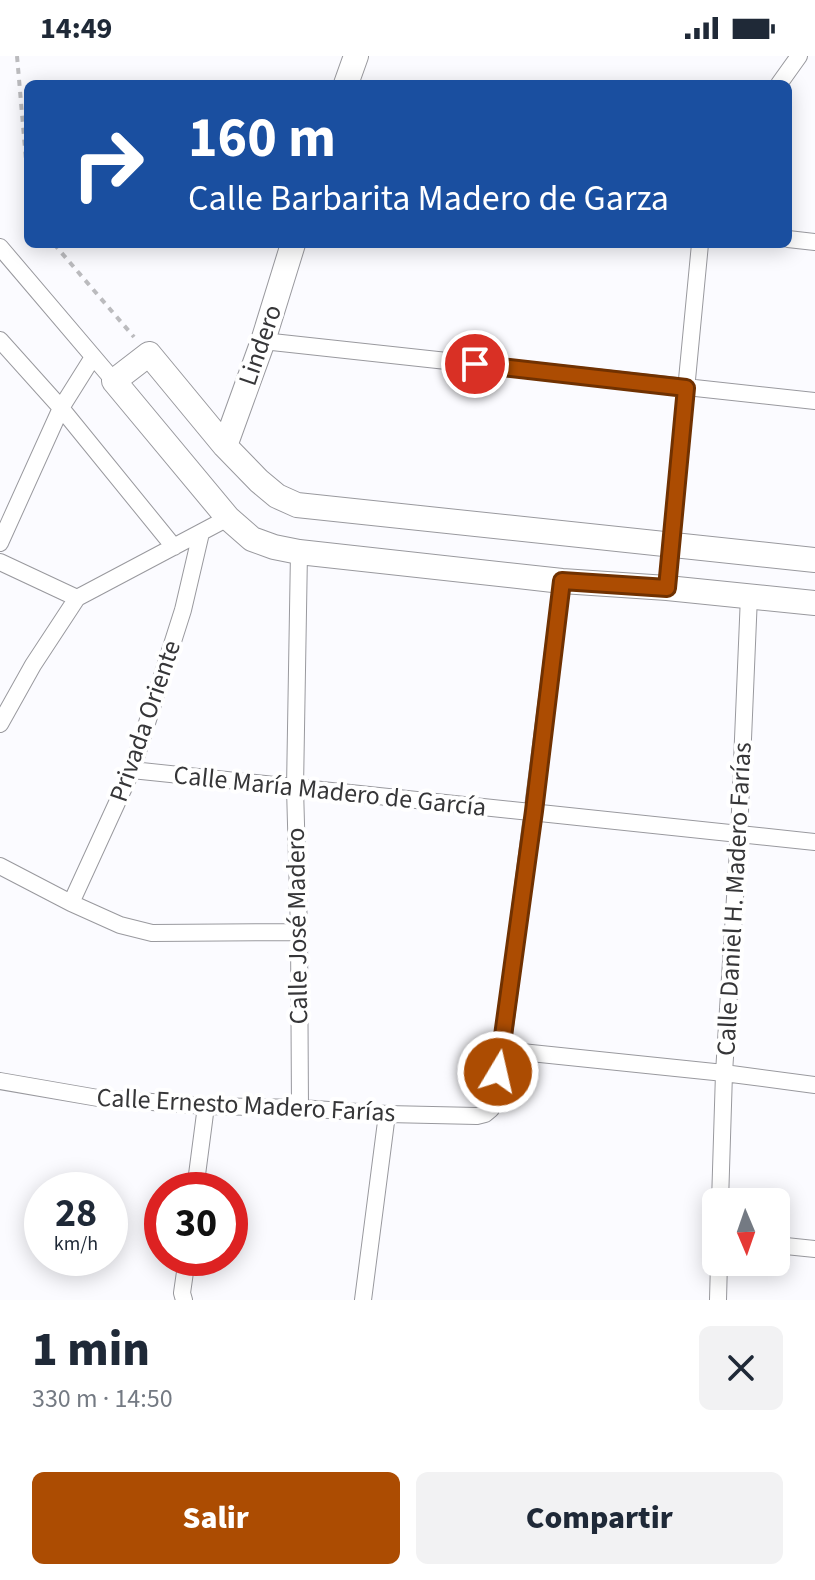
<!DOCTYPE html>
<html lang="es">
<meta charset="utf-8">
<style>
body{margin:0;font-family:"Source Sans 3",sans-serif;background:#f2f2f3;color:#1f2937;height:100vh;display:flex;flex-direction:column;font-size:30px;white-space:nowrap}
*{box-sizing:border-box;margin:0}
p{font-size:26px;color:#747a83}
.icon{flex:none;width:44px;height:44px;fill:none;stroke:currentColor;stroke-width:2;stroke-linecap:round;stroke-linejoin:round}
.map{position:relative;height:1244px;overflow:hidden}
.drawer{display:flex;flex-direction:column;background:#fff;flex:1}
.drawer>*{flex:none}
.top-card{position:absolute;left:24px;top:24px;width:768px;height:168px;border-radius:12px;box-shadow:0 4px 20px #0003;background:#1a4fa0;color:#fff;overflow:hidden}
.needle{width:52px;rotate:178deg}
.buttons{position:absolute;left:702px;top:1132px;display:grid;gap:16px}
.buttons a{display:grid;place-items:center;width:88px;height:88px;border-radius:12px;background:#fff;box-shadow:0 4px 20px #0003;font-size:40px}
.speed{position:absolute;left:24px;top:1116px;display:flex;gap:16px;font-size:40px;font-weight:700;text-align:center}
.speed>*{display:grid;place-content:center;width:104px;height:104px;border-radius:50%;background:#fff;box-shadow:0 4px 20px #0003;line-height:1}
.speed small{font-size:20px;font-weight:400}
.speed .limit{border:12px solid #d22;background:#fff;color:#111}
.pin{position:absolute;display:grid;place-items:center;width:68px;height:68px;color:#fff;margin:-34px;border:4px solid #fff;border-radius:50%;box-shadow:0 2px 8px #0007}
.me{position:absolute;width:88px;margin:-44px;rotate:9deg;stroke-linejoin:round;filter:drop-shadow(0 0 6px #0008)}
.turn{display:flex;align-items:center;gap:28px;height:168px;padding:0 32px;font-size:36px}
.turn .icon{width:104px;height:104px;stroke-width:2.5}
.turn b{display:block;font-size:56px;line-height:68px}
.round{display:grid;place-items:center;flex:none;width:84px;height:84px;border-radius:12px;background:#f2f2f3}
.head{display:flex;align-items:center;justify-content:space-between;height:136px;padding:0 32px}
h1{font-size:48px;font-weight:800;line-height:60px}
.action{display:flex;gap:16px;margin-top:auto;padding:16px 32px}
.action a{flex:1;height:92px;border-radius:12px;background:#ac4c02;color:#fff;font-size:32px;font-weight:800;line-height:92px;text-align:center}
.action a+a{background:#f2f2f3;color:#1f2937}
.status{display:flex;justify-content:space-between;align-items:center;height:56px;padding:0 40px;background:#fff;direction:ltr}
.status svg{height:22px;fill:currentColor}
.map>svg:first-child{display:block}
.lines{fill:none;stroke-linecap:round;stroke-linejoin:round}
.street-casing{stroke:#99999e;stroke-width:18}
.secondary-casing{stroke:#99999e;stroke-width:26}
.path{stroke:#bbbbbe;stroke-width:4;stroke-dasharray:6 6;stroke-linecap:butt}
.street{stroke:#fff;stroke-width:16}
.secondary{stroke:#fff;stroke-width:24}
.route-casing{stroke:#703101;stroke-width:20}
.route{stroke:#ac4c02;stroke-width:14}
.labels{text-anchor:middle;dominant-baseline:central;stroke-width:8;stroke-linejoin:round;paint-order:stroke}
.street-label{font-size:26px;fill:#363638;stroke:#fff}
</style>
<div class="status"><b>14:49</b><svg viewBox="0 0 49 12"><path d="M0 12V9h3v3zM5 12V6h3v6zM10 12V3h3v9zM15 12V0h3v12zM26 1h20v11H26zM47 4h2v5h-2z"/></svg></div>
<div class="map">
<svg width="815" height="1244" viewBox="0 0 815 1244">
<rect width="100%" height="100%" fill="#fbfbff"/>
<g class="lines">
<!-- street casing -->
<g class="street-casing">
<path id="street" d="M779,28L799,0
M788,183L815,186
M0,191L114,325
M0,284L61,352L174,491
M263,285L815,345
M0,487L61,352L93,301
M299,496L295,732L299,876L300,1052
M0,506L77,542
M667,532L700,188
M0,668L33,609L77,542L228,462
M132,714L815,786
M0,810L71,847L120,869L152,877L299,876
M71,847L132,714L183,554L201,477
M502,994L724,1017L815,1029
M0,1025L98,1042L206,1050L300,1052L387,1058L477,1060L485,1058L491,1053L502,994L562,525
M195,1134L206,1050
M720,1146L724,1017L739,778L749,540
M776,1189L815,1193
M184,1244L182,1237L187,1202
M363,1244L387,1058
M718,1244L719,1206"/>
</g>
<!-- secondary casing -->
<g class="secondary-casing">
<path id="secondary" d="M346,28L356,0
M225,390L263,285L293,188
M815,504L297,449L277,440L259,425L225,390L149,298L114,325L228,462L252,483L274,491L299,496L562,525L667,532L815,547"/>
</g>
<!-- path -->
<path class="path" d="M17,0L28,127
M54,188L134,281"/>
<!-- street -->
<use href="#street" class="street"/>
<!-- secondary -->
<use href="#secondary" class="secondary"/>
</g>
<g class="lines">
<!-- route casing -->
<g class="route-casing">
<path id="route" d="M475,308L686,332L667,532L562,525L534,755L498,1016"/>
</g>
<!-- route -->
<use href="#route" class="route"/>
</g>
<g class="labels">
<!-- street labels -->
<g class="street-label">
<text transform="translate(260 289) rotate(-71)">Lindero</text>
<text transform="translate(145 665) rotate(-71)">Privada Oriente</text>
<text transform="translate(330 735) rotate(6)">Calle María Madero de García</text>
<text transform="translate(734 843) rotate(-87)">Calle Daniel H. Madero Farías</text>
<text transform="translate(297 870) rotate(-91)">Calle José Madero</text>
<text transform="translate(246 1049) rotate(3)">Calle Ernesto Madero Farías</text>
</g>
</g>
</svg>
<div class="buttons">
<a><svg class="needle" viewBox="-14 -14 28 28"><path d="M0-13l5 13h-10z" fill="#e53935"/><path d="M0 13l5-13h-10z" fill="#747a83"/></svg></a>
</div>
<div class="speed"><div>28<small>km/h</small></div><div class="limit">30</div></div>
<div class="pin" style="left:475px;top:308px;background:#d93025"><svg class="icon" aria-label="arrive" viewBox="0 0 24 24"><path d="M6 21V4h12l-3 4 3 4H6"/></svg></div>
<svg class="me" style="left:498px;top:1016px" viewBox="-20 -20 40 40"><circle r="17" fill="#ac4c02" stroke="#fff" stroke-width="3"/><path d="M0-11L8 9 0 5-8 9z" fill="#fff"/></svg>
<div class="top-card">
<div class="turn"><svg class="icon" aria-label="right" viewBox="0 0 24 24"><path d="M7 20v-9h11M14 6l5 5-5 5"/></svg><div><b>160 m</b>Calle Barbarita Madero de Garza</div></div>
</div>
</div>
<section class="drawer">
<div class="head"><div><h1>1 min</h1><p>330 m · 14:50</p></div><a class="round"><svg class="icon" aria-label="close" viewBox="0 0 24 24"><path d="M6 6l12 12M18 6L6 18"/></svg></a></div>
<div class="action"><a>Salir</a><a>Compartir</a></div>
</section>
